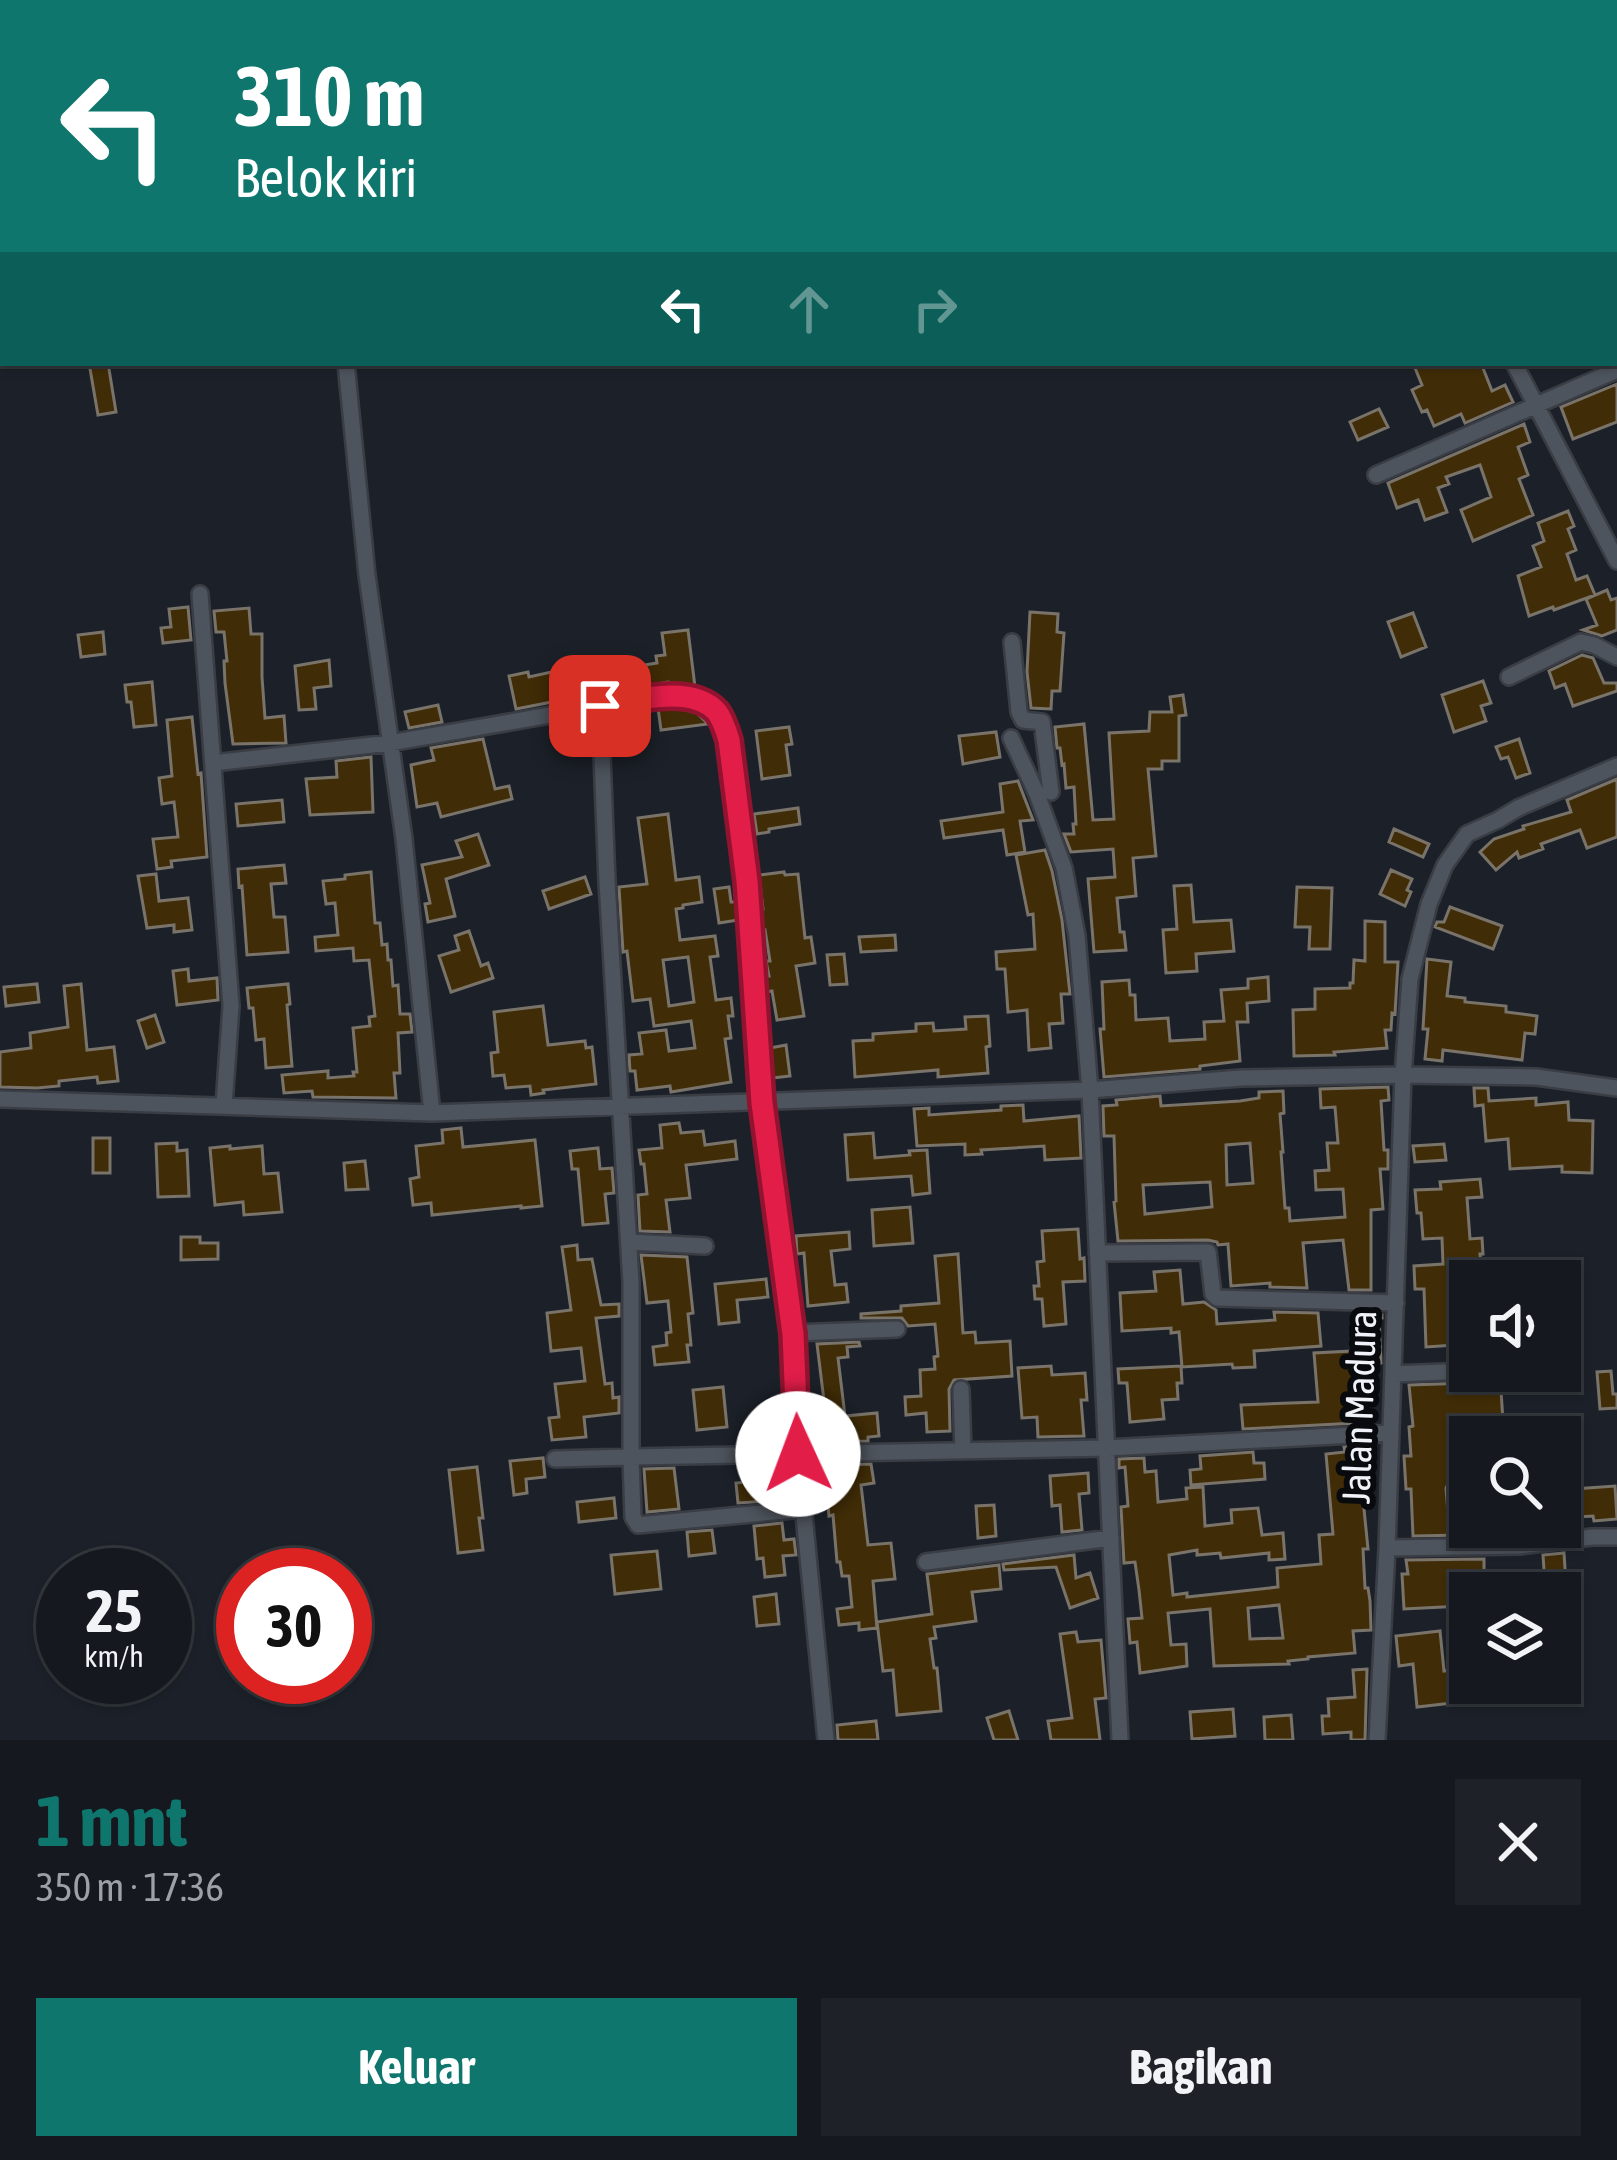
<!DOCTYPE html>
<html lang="id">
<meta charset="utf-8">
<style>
body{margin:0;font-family:"Asap Condensed",sans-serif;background:#1e2228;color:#f1f3f6;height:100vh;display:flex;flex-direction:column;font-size:45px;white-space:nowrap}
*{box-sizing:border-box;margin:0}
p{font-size:39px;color:#9da0a4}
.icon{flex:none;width:66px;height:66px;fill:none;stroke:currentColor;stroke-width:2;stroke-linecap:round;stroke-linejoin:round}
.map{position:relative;height:1740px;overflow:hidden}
.sheet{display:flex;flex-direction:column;background:#15191f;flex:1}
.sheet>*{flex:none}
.guide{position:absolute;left:0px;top:0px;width:1617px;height:366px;box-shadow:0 3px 9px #0004,0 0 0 3px #34383d;background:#0f766e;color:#fff;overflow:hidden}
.fabs{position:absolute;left:1449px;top:1260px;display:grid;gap:24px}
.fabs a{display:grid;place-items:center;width:132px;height:132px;border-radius:0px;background:#15191f;box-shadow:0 3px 9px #0004,0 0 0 3px #34383d;font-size:60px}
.speed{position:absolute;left:36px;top:1548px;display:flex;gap:24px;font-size:60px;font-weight:700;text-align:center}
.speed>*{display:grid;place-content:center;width:156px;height:156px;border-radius:50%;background:#15191f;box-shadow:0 3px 9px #0004,0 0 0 3px #34383d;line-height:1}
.speed small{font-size:30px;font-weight:400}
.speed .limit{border:18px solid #d22;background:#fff;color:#111}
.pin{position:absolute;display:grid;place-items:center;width:102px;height:102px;color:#fff;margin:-51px;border-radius:24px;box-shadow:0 6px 18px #0006}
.me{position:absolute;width:132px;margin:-66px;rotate:358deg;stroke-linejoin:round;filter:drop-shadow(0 0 9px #0008)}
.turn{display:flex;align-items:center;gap:42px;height:252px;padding:0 36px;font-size:54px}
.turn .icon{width:156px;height:156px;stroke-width:2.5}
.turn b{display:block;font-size:84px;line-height:102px}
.lanes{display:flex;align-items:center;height:114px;padding:0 36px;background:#0003;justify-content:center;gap:60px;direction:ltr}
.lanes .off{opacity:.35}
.round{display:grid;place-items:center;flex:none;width:126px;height:126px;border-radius:0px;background:#1e2228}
.summary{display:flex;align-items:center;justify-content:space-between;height:204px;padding:0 36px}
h1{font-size:72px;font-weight:700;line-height:90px;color:#0f766e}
.primary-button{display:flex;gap:24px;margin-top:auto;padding:24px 36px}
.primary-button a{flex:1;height:138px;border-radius:0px;background:#0f766e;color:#fff;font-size:48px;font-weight:700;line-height:138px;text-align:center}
.primary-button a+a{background:#1e2228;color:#f1f3f6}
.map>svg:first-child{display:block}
.building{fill:#402c06;stroke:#79736a;stroke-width:3;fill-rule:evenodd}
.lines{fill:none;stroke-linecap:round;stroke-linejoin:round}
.street-casing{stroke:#3a3d44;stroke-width:20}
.street{stroke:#4e545d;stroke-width:15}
.route-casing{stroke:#92132f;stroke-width:30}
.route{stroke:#e11d48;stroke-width:21}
.labels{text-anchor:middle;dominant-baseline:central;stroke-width:12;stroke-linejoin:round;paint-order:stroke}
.street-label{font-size:39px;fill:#eff2f8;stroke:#080a0e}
</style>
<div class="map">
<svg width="1617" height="1740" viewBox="0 0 1617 1740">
<rect width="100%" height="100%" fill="#1c2129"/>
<!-- building -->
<path class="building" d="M89,363H108L116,412L98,415Z
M1413,363H1481L1492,391L1505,385L1513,402L1465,423L1461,414L1434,426L1427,410L1422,412L1412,390L1422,385Z
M1617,384V422L1573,439L1561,407Z
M1379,409L1388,427L1358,440L1350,422Z
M1524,424L1530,442L1518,447L1528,475L1519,479L1533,515L1473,541L1461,510L1491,497L1480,465L1446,477L1449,484L1438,488L1447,512L1425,520L1418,500L1397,508L1388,483Z
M1568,511L1574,526L1568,529L1576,550L1567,554L1576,580L1587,576L1595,595L1554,610L1553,607L1529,616L1518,576L1541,567L1533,546L1544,541L1538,523Z
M1607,590L1611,600L1617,598V630L1602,636L1583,630L1597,625L1586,599Z
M188,607L191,640L163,643L161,628L171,627L169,609Z
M249,608L251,634H262V677L265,718L284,716L286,743L233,744L225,683L224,661H227L224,632H216L214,611Z
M1030,612L1058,614L1057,632L1064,633L1060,691H1052L1051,709L1031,708L1027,672Z
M1413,613L1426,647L1401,657L1388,622Z
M688,630L695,687L668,682L597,695L591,666L612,662L614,670L657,663L656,656L665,655L662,633Z
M103,632L105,654L81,657L78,635Z
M1582,655L1593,658L1604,683H1617V691L1573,706L1565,684L1555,688L1549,671Z
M329,660L331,686L314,688L316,709L299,710L295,666Z
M556,671L562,700L516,709L509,676L528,672L529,677Z
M1483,681L1491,703L1481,706L1486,721L1454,732L1442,695Z
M152,682L156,725L134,727L131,702H127L125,685Z
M1183,695L1186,715L1179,716V761H1162V769H1148L1156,856L1133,858L1136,896L1117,898L1120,932H1124L1126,950L1094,952L1088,879L1115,877L1113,849L1071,852L1064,834H1074L1073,824H1076L1074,787L1066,788L1064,764L1062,765L1060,748H1057L1055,727L1084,724L1093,820L1114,819L1109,733L1149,731L1150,712H1172L1170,697Z
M438,705L442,722L409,728L405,712Z
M670,706L697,713L708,724L661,730L658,708Z
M192,717L198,774L201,773L207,857L171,861L172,867L157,869L153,839L178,837L174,802L162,804L159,778L172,776L167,720Z
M789,727L792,744L786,745L790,775L762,779L756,731Z
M996,732L1000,757L963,764L959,736Z
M483,739L495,789L509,786L512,799L441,817L437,803L417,807L411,765L434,760L431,748Z
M1519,739L1530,773L1516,778L1508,757L1501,759L1496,747Z
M371,757L373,812L310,815L306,779L337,777L336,761Z
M1617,779V837L1587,848L1580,830L1541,844L1543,849L1519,858L1517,852L1496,870L1480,852L1494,839L1524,829L1523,826L1571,812L1567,800Z
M1018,781L1033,820L1020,821L1025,852L1007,855L1003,830L944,838L941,821L1003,812L1000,784Z
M282,800L284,822L238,826L236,804Z
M798,808L800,824L769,829V832L757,834L754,814Z
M668,814L676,880L699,877L702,902L683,905V908L676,909L680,940L715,936L718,956L710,957L716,1000L731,998L733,1016H728L731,1038L725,1039L731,1082L671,1092L670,1086L637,1090L635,1071H630L629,1055L642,1054L639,1033L666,1030L669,1051L695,1048L691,1021L654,1026L650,999L633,1001L627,951L623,952L619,887L647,884L638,818ZM688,957L694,1002L669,1006L663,960Z
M1394,829L1429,844L1423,857L1389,842Z
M478,834L489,865L446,879L455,916L428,922L425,904L430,903L422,865L462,857L456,841Z
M1045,850L1052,871L1062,920L1070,994H1061L1063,1023L1049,1024L1051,1048L1029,1050L1027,1010L1008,1012L1005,969H997L996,952L1035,949L1033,914L1028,915L1016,855Z
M284,865L286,883L271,884L274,917H285L288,952L247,955L242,886L239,887L238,869Z
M1391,870L1412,879L1407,890L1411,892L1405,906L1380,894Z
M371,872L375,923H380L382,945L387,944L388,960H391L393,986L398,985L400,1014H410L412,1032L398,1033L400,1073H394L396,1098L313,1097L312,1091L284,1093L282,1075L328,1071V1078L354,1076L353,1072H357L353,1028L370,1026L369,1017L375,1016L369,960L354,961L353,948L316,951L315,937L338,935L335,903L326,904L323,881L345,879V875Z
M784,872L785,875L798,874L805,938L811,937L815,963L796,966L804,1016L777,1020L772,991L766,992L765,976H769L766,961H770L765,930L762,931L761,909H763L759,875Z
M156,874L159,901L188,898L192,930L174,932V925L147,928L138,876Z
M585,877L591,894L549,909L543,891Z
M1191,885L1194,922L1231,920L1234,951L1196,954L1197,971L1166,973L1163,930L1177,929L1174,886Z
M729,887L731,902H736L738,920L719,923L714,889Z
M1297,887L1332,888L1330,949H1309L1310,927H1295Z
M1450,907L1502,926L1493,949L1435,927L1437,922H1444Z
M1365,921L1385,922V962H1398L1395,1014L1392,1013L1391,1030H1385L1387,1048L1334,1052L1335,1055L1294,1056L1293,1010L1315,1009V989L1350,988V983H1353L1354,960L1365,961Z
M469,931L481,966L488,963L493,978L451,992L439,956L459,950L455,936Z
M895,935L896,950L861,952L859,937Z
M844,954L847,984L830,985L827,955Z
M1427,959L1451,962L1447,996L1465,998V1002L1506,1006V1012L1537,1016L1535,1034L1525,1033L1522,1060L1443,1050L1442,1061L1425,1059L1428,1029H1423Z
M188,969L189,981L217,978L218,1000L177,1005L173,971Z
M1268,977L1269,1001L1247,1003L1248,1022H1237L1240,1061L1200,1066V1069L1104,1077L1100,1029H1104L1102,982L1129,980L1130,995H1135L1136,1020L1168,1018L1170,1041L1205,1039L1204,1022L1224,1021L1221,990L1248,988V979Z
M37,984L39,1002L6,1006L4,987Z
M81,984L87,1050L114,1047L118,1081L98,1083L97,1077L59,1081V1086L37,1088L0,1087V1052L31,1048L30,1033L68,1027L64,986Z
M288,984L290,1004L287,1005L292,1066L266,1068L264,1039L256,1040L253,1008H249L247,988Z
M543,1006L548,1045L585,1041L586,1048L592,1047L596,1084L543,1090L544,1093L531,1095L530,1086L506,1088L504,1075L493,1076L491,1053L498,1052L494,1012Z
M155,1015L164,1042L147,1048L138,1021Z
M988,1016L990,1046L986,1047L988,1073L938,1077V1070L855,1077L853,1041L873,1040V1034L916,1031V1024L933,1023L934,1031L966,1029L965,1017Z
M786,1045L790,1076L772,1078L770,1048Z
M1388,1087L1389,1100L1381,1101L1384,1150H1388V1169H1380L1383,1209L1371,1210V1290H1349L1343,1240L1303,1243L1307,1288L1270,1287V1283L1231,1286L1228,1244L1218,1245L1217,1242L1208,1240L1118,1241L1114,1202L1116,1201L1114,1136H1104L1103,1106L1117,1105L1116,1100L1160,1096L1161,1106L1240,1101L1259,1098V1092L1283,1091L1284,1113L1280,1114L1283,1152H1281L1285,1208H1289L1290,1221L1345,1217L1343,1189L1316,1190L1315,1171L1329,1170L1327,1143H1338L1335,1107L1321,1108L1320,1089ZM1250,1143L1253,1183L1227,1185L1226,1145ZM1210,1182L1212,1207L1145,1214L1143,1185Z
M1474,1088H1488L1489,1101L1536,1098V1105L1568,1102L1569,1120L1593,1121L1592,1173L1562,1172V1166L1510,1169L1508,1139L1486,1141L1483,1105L1475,1106Z
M1023,1105L1024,1121L1079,1116L1081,1158L1045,1160L1044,1146L981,1150L982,1154L965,1155V1144L917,1146L914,1109L929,1108V1115L1001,1110V1106Z
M679,1123L681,1133L703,1131L705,1145L735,1141L737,1159L686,1165L690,1198L666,1200L670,1232L640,1231L638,1195L647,1194L644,1164H641L639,1150L662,1148L660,1125Z
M461,1128L463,1147L535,1140L542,1206L521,1208V1206L432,1215L431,1203L413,1205L410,1179L419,1177L416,1146L443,1143L442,1130Z
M873,1133L875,1158L910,1155L909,1151L927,1150L930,1193L913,1195L911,1176L848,1180L845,1135Z
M93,1138H110V1173H93Z
M177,1143V1151L187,1150L189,1196L158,1197L156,1144Z
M1444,1144L1446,1160L1415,1162L1413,1146Z
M230,1146V1149L262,1146L264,1174L278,1173L282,1212L244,1215L243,1202L215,1205L210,1148Z
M598,1148L600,1169L612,1168L614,1193L605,1194L608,1223L583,1225L578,1169H572L570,1151Z
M365,1161L368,1189L346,1190L344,1163Z
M1480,1179L1482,1197L1467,1198L1470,1239L1482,1238L1483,1254H1480L1482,1281H1470V1288H1467L1470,1344L1426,1347L1424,1289H1415L1414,1266L1443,1264L1442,1238L1423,1239L1421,1213H1417L1415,1190L1441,1189L1440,1182Z
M910,1207L913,1243L874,1246L872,1210Z
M1078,1229L1080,1259L1084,1258L1085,1281L1063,1282L1066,1324L1044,1326L1042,1299H1035L1034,1286H1039L1037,1262L1044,1261L1042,1231Z
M849,1232L850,1249L831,1251L835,1285L846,1284L848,1302L808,1306L804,1253L797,1254L796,1236Z
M181,1237H200V1243H218V1259L181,1260Z
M577,1245L578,1260L592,1259L601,1305L619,1304V1316L596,1318L605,1384L612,1383L613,1398L619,1397V1413L584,1417L586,1437L552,1440L549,1418L559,1417L555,1384L585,1381L581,1348L551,1351L547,1313L571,1310L562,1247Z
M958,1254L963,1333L975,1332L976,1343L1010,1341L1012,1376L954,1380L949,1389L950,1431L927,1432L926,1413L906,1415L905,1397L921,1396L920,1370L935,1369L934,1357L938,1356L935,1324L908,1326L902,1318H861V1314L901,1311V1306L939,1303L935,1256Z
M641,1255L687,1257L693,1313L688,1314L691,1345H687L689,1362L655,1365L653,1347L667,1345L666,1333L671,1332L668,1301L647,1303Z
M1180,1270L1183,1304L1204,1302L1216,1310L1217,1324L1275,1320L1274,1312L1318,1313L1321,1346L1254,1351L1255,1367L1233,1368L1232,1364L1182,1367L1179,1332L1171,1333V1328L1122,1331L1120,1293L1156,1291L1154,1272Z
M766,1279L768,1297L737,1300L739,1322L719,1324L715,1284Z
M1356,1314L1382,1315V1318H1379L1381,1363L1371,1364L1374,1399L1354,1401L1356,1423L1243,1429L1241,1405L1318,1402L1314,1353L1352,1351V1320H1356Z
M859,1342L860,1346L847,1347L848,1357L838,1358L845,1416L877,1413L879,1436L868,1437V1441L817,1442L814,1410L825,1409L817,1344Z
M1051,1366L1052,1375L1085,1373L1087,1400H1081L1084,1436L1038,1437L1037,1417L1022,1418L1018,1368Z
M1181,1366L1182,1383H1177L1178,1399L1162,1400L1164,1419L1130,1422L1127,1383H1119L1118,1369Z
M1611,1371L1613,1394H1617V1408L1600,1409L1597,1372Z
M1500,1375L1503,1421L1529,1419L1530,1437H1470V1461L1463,1462L1465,1483L1448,1484L1446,1488L1448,1513L1461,1512L1463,1535L1413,1536L1411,1489H1406L1404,1456H1411L1409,1427L1413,1426L1409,1385L1470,1383L1480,1377Z
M723,1387L727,1427L697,1430L693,1390Z
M1372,1446L1373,1449L1361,1450L1364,1479H1361L1368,1549H1363L1365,1588H1368L1370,1601L1371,1630L1353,1631L1355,1653L1308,1657V1659L1288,1661L1289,1664L1214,1666L1210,1609L1168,1613L1171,1645L1186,1644L1187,1666L1140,1673L1137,1642L1130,1643L1128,1619L1142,1618L1139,1590L1135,1562L1124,1563L1121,1507L1128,1506L1125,1467L1119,1468V1459L1144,1458L1145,1472L1156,1471L1158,1502L1187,1499L1186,1488L1203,1487L1205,1526L1232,1523L1231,1510L1258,1508L1262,1535L1283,1533L1285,1559L1269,1560V1553L1221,1558L1220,1553L1197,1555V1550L1169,1555L1173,1595L1187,1593V1597L1278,1587L1277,1568L1321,1564L1319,1535L1333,1534L1326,1454L1345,1452L1344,1447ZM1279,1605L1283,1638L1250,1639L1248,1608Z
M1253,1452L1254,1463H1264L1265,1479L1191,1485L1190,1470L1201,1469L1200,1456Z
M543,1458L545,1477L526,1479L527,1493L514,1495L510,1461Z
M871,1464L874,1483L861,1485L868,1545L891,1543L895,1579L873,1581L877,1628L859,1630V1623L839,1625L837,1609L852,1607L849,1576H842L840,1562H837L833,1515L829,1516L826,1486L813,1488L811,1466Z
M477,1467L483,1518H479L483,1550L458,1553L449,1470Z
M674,1468L679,1509L647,1512L644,1469Z
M1088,1473L1089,1493L1079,1494L1082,1530L1062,1532L1060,1505L1052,1506L1050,1476Z
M763,1480L766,1501L738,1503L736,1483Z
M1615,1486L1617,1519L1594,1521L1593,1516L1560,1518V1490Z
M614,1498L616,1518L579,1522L577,1502Z
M994,1505L996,1536L978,1538L976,1506Z
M782,1523L784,1540L794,1539L796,1555L783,1556L785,1575L765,1577L763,1558L757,1559L754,1526Z
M712,1530L715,1553L689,1556L687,1532Z
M657,1551L661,1589L615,1594L611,1555Z
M1564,1553L1566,1584L1545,1585L1543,1555Z
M1074,1555L1076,1578L1090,1573L1098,1598L1070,1608L1056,1567L1004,1570L1003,1564Z
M1484,1559V1593H1470V1599H1461L1462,1606L1404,1609L1402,1574H1408L1406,1560Z
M999,1565L1001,1589L972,1592L976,1621L934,1627L936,1638L930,1639L934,1668H937L941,1711L897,1715L893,1670L883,1671L877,1622L932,1614L927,1574Z
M776,1594L779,1624L757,1626L754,1597Z
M1440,1631L1444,1671L1470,1668V1683H1478L1479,1700L1417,1707L1413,1664L1399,1666L1396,1636Z
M1076,1632L1078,1642L1101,1640L1106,1698L1095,1699L1100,1740H1051L1048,1721L1072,1718L1060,1634Z
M1367,1669L1365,1740H1351V1732L1323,1734L1322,1716H1329L1328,1699L1355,1697L1353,1670Z
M1233,1709L1235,1736L1192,1739L1190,1712Z
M1009,1711L1018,1740H994L987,1718Z
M1291,1715L1293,1740H1265L1264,1717Z
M876,1721L878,1740H838L837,1725Z"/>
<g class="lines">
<!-- street casing -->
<g class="street-casing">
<path id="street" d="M286,0V3
M1312,0L1314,3
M0,332L3,331
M346,363L367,575L404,839L432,1113
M1514,363L1617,561
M1376,475L1617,370
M200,594L231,1006L224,1105
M1012,642L1019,712L1023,720L1042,722L1051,792
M1509,677L1581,642L1594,645L1617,657
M600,706L607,881L631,1282V1457L1107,1448L1391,1433
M1011,738L1037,794L1064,868L1077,936L1090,1090L1120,1740
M213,763L390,743L670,694C706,702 717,703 729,740L747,881L762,1103L793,1333L798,1454L826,1740
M0,1099L432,1113L1090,1090L1241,1078L1403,1075L1536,1077L1617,1088
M629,1242L705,1246
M1097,1253L1208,1252L1213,1294L1217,1298L1396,1303
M793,1333L897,1329
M1393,1374L1470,1371
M961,1389L963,1451
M555,1459L631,1457L633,1517L638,1525L804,1509
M1387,1548L1520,1546L1592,1537H1617
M926,1562L1111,1538
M1377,1740L1387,1548L1403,1075L1410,979L1429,904L1445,865L1467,834L1498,820L1518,808L1617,766"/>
</g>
<!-- street -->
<use href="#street" class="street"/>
</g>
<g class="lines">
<!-- route casing -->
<g class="route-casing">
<path id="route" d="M600,706C632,701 692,683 717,712C723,720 726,730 729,740L747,881L762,1103L793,1334L798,1454"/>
</g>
<!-- route -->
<use href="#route" class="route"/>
</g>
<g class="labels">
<!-- street labels -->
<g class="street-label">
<text transform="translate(1359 1407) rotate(-88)">Jalan Madura</text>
</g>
</g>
</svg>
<div class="fabs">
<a><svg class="icon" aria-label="sound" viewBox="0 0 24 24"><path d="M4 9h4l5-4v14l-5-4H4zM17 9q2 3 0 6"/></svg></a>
<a><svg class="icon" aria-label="search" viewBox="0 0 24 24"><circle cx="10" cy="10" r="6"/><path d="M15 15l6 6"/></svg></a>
<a><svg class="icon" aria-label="layers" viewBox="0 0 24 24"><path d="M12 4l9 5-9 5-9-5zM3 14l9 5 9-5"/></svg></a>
</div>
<div class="speed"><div>25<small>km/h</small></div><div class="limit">30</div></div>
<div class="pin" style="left:600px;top:706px;background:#d93025"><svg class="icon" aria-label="arrive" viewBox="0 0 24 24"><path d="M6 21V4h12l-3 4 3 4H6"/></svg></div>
<svg class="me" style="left:798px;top:1454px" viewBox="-20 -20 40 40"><circle r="19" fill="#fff"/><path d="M0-13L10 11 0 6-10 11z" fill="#e11d48"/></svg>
<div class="guide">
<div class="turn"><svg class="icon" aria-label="left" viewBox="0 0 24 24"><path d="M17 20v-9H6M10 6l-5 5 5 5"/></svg><div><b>310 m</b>Belok kiri</div></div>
<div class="lanes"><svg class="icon" aria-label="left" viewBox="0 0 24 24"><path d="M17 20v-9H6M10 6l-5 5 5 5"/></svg><svg class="icon off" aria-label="ahead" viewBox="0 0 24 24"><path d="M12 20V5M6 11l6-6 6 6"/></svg><svg class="icon off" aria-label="right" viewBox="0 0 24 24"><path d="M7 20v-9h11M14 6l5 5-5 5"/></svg></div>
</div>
</div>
<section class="sheet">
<div class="summary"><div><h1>1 mnt</h1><p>350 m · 17:36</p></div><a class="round"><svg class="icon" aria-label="close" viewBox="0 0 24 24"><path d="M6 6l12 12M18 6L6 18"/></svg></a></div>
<div class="primary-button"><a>Keluar</a><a>Bagikan</a></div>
</section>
